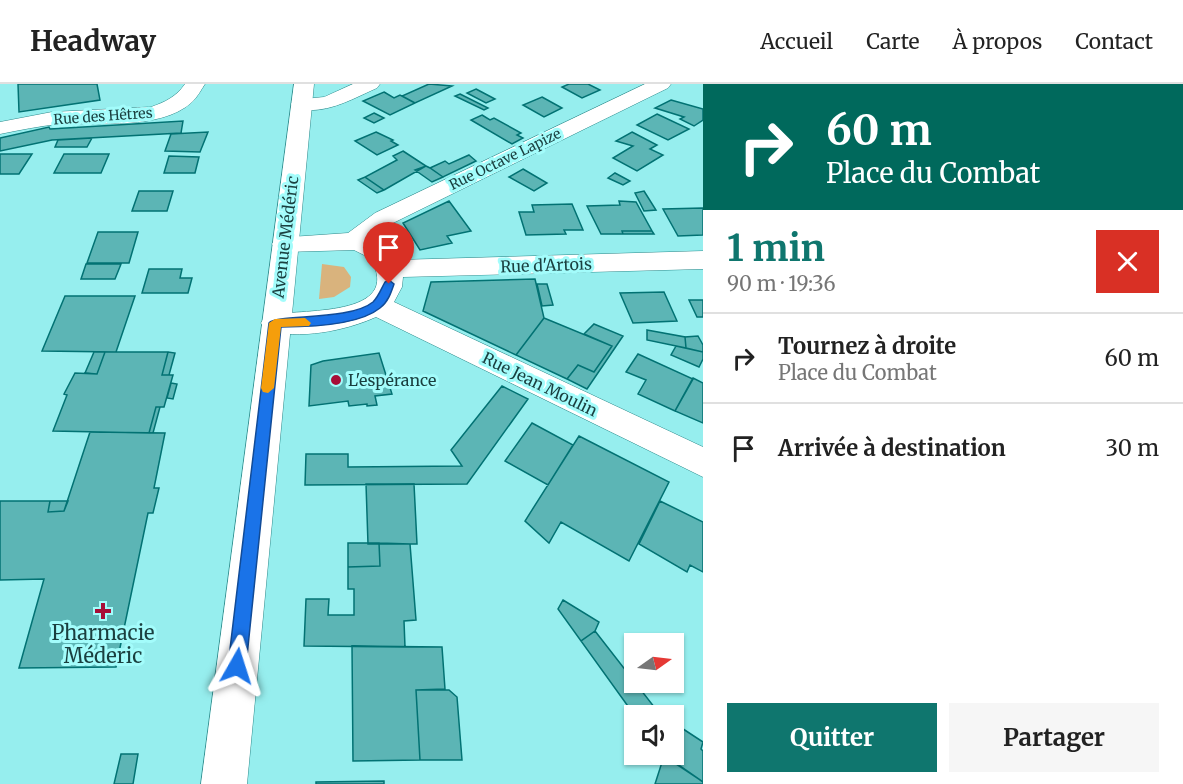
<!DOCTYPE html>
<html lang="fr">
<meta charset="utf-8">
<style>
body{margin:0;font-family:Merriweather,serif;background:#f6f6f6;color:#222;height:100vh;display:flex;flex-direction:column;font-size:22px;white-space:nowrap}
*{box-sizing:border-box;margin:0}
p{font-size:20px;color:#767676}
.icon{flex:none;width:33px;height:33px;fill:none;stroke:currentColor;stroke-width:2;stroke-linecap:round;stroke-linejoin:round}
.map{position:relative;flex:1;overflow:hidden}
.side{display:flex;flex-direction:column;background:#fff;width:480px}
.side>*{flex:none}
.top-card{background:#00695c;color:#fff;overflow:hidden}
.needle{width:39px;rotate:76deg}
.fabs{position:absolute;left:624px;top:549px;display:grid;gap:12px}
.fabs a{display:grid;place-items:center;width:60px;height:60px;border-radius:0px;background:#fff;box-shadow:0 2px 4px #0004;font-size:30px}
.pin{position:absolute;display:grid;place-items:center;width:51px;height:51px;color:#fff;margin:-62px -26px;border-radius:50% 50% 50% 0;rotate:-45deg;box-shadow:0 0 6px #0007}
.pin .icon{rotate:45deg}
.me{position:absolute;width:66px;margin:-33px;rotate:6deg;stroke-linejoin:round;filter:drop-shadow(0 0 4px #0008)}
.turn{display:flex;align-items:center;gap:21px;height:126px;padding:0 24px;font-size:27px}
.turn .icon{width:78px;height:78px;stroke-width:2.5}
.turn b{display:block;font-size:42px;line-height:51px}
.round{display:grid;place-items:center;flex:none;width:63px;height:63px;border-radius:0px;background:#f6f6f6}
.head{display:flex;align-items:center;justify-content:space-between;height:102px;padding:0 24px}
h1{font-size:36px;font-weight:700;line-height:45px;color:#0f766e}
.button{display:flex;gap:12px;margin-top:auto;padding:12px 24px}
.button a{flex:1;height:69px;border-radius:0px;background:#0f766e;color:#fff;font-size:24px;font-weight:700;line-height:69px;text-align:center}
.button a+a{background:#f6f6f6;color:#222}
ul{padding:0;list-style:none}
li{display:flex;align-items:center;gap:18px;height:90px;padding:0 24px;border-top:2px solid #e0e0e0}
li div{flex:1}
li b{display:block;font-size:22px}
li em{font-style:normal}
header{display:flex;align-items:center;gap:36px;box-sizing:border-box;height:84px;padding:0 30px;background:#fff;border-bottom:2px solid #e0e0e0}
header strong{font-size:28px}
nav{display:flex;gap:33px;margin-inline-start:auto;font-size:21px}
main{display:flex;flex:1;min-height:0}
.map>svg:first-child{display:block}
.green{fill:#d9b37d}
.building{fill:#5cb5b5;stroke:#027273;stroke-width:1.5}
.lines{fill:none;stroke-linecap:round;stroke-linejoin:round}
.minor-casing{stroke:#2d8a8b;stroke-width:1}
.major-casing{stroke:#2d8a8b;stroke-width:1}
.minor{fill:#fff;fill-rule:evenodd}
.major{fill:#fff;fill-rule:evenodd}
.route{fill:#1a73e8;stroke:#114b97;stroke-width:1.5}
.slow{fill:#f59e0b}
.poi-dot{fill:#a70e37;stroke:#a3fcfb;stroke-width:2}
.labels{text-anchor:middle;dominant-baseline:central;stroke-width:6;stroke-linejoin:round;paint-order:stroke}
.far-street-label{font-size:14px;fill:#1a3f3f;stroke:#a3fcfb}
.street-label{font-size:16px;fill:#1a3f3f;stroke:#a3fcfb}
.poi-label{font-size:16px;fill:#1a3f3f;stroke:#a3fcfb;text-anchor:start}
.near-poi-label{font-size:20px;fill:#1a3f3f;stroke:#a3fcfb}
</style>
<header>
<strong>Headway</strong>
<nav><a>Accueil</a><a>Carte</a><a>À propos</a><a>Contact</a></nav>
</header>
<main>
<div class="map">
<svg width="703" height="700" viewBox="0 0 703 700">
<rect width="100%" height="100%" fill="#96eeee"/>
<!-- green -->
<path class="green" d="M322,180L344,183L351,193L350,203L334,213L319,215Z"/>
<!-- building -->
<path class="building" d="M18,0H97L100,16L19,28Z
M429,0L452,2L415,19L402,12Z
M569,0H588L600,6L582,14L562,3Z
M476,5L495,15L486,19L467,9Z
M384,8L394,14L400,11L415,19L390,31L363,17Z
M460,10L488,24L484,26L455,12Z
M542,13L562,24L544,33L523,21Z
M671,16L703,25V36L694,42L680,35L684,33L655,24Z
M374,29L384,34L374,39L364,34Z
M657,30L689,45L668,56L637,41Z
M482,31L490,36L494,34L521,49L517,51L523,54L512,60L471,36Z
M183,37L181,49L52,56L0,67V54L49,43L50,45Z
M208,48L200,68L165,67L171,50Z
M376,48L393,56L391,57L398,61L377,71L355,57Z
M632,48L657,61L650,65L663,71L637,87L613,74L633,62L616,57Z
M92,54L87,63H55L58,56Z
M403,67L426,82L384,106L365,93L397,76L393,72Z
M0,70H32L19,90H0Z
M64,70H109L101,89H54Z
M469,71L476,77L443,93L430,84L445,77L449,80Z
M169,72L199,73L195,89H164Z
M426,82L430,84L443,93L432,98L415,86Z
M523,85L547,99L534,107L509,93Z
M615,89L630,97L623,101L608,94Z
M365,93L384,106L377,109L358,96Z
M139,107H173L167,127H132Z
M644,107L656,126L644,127L635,109Z
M449,117L471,147L447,152L452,159L420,166L403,139Z
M619,117L636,118L652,147H622L623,150H601L587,122L620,121Z
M572,120L583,146H564L566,150L526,151L519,128H534L532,121Z
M703,124V151L678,152L663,125Z
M622,147H652L654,150H623Z
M98,148H138L129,179H87Z
M86,180H121L115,195H81Z
M149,185H182L180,194H192L188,209H142Z
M535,195L544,234L516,271L423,227L431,198Z
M537,200H547L553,221L542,222Z
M664,208L677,237L633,239L620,209Z
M65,212H135L116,268L42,267Z
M689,216H703V233H697Z
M544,234L612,262L594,288L578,281L567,295L516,271Z
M594,240L623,252L587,305L567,295L578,281L594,288L612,262L584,250Z
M647,246L685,253L686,264L647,256Z
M698,252L703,261V268L686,264L685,253Z
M676,262L703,268V275L699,283L671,271Z
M94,268H105L97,290L85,289Z
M105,268H168L162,291H173L164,323H156L149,349L53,347L67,311L64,310L75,289L97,290Z
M168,268L175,269L169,291H162Z
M379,269L392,310L375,312L377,321L367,322V320L349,322L348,317L309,322L311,281L323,277Z
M638,270L693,295L675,327L638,310L646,296L626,288Z
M693,294L703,299V339L675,327Z
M171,299L177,300L173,315L167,314Z
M502,302L528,315L467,400L305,401L306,370H348V383L462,382L451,366Z
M156,323H160L153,349H149Z
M532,339L573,361L548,401L505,377Z
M90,348L165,349L154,404H159L153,429H148L116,583L19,584L44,495L0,496V417H50L48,428L64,427Z
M579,352L669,398L629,477L561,438L549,459L525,437Z
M366,400H414L417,460H368Z
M50,417H68L64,427L48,428Z
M660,417L703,438V488L690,481L687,488L639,460Z
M348,459H379L380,482L348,483Z
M379,459L410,460L416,536L404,537L405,563L304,562L306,515H329L328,531H354V505H348V483L380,482Z
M563,516L599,538L595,547L581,557L558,525Z
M595,547L655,624L651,632H635L581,557Z
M352,562L442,563L445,605L416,606L420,676L353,677Z
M416,606H449L457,613L462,676H420Z
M674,639L703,658L701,665L703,667V698L663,670H674Z
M121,670H138L133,700H114Z
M664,672L703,698V700H655Z
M384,697V700H316V698Z"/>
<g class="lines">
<!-- minor casing -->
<g class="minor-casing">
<path id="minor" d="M185,0H205C201,6 197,14 191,19C160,46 99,38 60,40C39,42 20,46 0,50V38L52,28L151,23C165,18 176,13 185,0Z
M353,0H380L377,4C350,16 324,32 294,24L291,20L294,16L324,13Z
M645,0H671L668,4L393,139L374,155L387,162L397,176L703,167V185L403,193L402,203L394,218L703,363V393L376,233C345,247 299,256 265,246L261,239L265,232C290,224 400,236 373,179L364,171L354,166L285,168L276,166L272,160L276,154L348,149L375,129Z"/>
</g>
<!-- major casing -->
<g class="major-casing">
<path id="major" d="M294,0H314L247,700H201Z"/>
</g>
<!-- minor -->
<use href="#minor" class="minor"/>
<!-- major -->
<use href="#major" class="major"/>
</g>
<!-- route -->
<path class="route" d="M389,196L394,200C391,209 388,218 380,224C358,242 308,243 281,243L246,582L243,589L237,591L231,589L228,582L269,239C277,230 350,237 373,218C379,212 381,205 385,198Z"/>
<!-- slow -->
<path class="slow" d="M305,234L311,239L309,242L281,243L274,304L268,309L263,308L261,304L269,239L275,235Z"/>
<!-- markers -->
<g class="poi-dot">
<circle cx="336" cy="296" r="6"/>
<path d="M100 518h6v6h6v6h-6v6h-6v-6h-6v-6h6z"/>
</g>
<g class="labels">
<!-- far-street labels -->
<g class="far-street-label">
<text transform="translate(103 32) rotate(-4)">Rue des Hêtres</text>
<text transform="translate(505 75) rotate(-26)">Rue Octave Lapize</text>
</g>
<!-- street labels -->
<g class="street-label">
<text transform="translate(285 153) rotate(-83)">Avenue Médéric</text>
<text transform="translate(546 181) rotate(-2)">Rue d'Artois</text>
<text transform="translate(540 300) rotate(26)">Rue Jean Moulin</text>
</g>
<!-- poi labels -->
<g class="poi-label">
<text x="348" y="296">L'espérance</text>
</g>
<!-- near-poi labels -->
<g class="near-poi-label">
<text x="103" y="548">Pharmacie<tspan x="103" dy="23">Méderic</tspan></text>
</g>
</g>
</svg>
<div class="fabs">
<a><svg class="needle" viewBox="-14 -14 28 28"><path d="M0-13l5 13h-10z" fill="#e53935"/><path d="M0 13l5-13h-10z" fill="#767676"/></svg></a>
<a><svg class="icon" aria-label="sound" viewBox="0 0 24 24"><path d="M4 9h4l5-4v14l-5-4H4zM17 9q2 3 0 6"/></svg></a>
</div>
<div class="pin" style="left:389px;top:200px;background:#d93025"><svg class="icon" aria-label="arrive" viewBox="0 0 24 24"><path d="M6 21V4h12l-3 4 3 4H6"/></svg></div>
<svg class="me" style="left:237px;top:582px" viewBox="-20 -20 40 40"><path d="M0-17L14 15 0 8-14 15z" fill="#1a73e8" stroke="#fff" stroke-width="4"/></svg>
</div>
<section class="side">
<div class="top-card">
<div class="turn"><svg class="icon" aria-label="right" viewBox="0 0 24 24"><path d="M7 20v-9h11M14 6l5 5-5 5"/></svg><div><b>60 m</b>Place du Combat</div></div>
</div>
<div class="head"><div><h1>1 min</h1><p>90 m · 19:36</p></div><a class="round" style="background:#d93025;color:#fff"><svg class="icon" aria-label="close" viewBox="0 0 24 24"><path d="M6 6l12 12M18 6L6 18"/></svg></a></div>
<ul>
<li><svg class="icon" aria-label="right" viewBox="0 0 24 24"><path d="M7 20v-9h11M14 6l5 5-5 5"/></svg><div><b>Tournez à droite</b><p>Place du Combat</p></div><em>60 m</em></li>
<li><svg class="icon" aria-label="arrive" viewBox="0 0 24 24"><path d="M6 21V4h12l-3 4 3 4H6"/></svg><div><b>Arrivée à destination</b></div><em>30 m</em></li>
</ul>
<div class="button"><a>Quitter</a><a>Partager</a></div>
</section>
</main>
